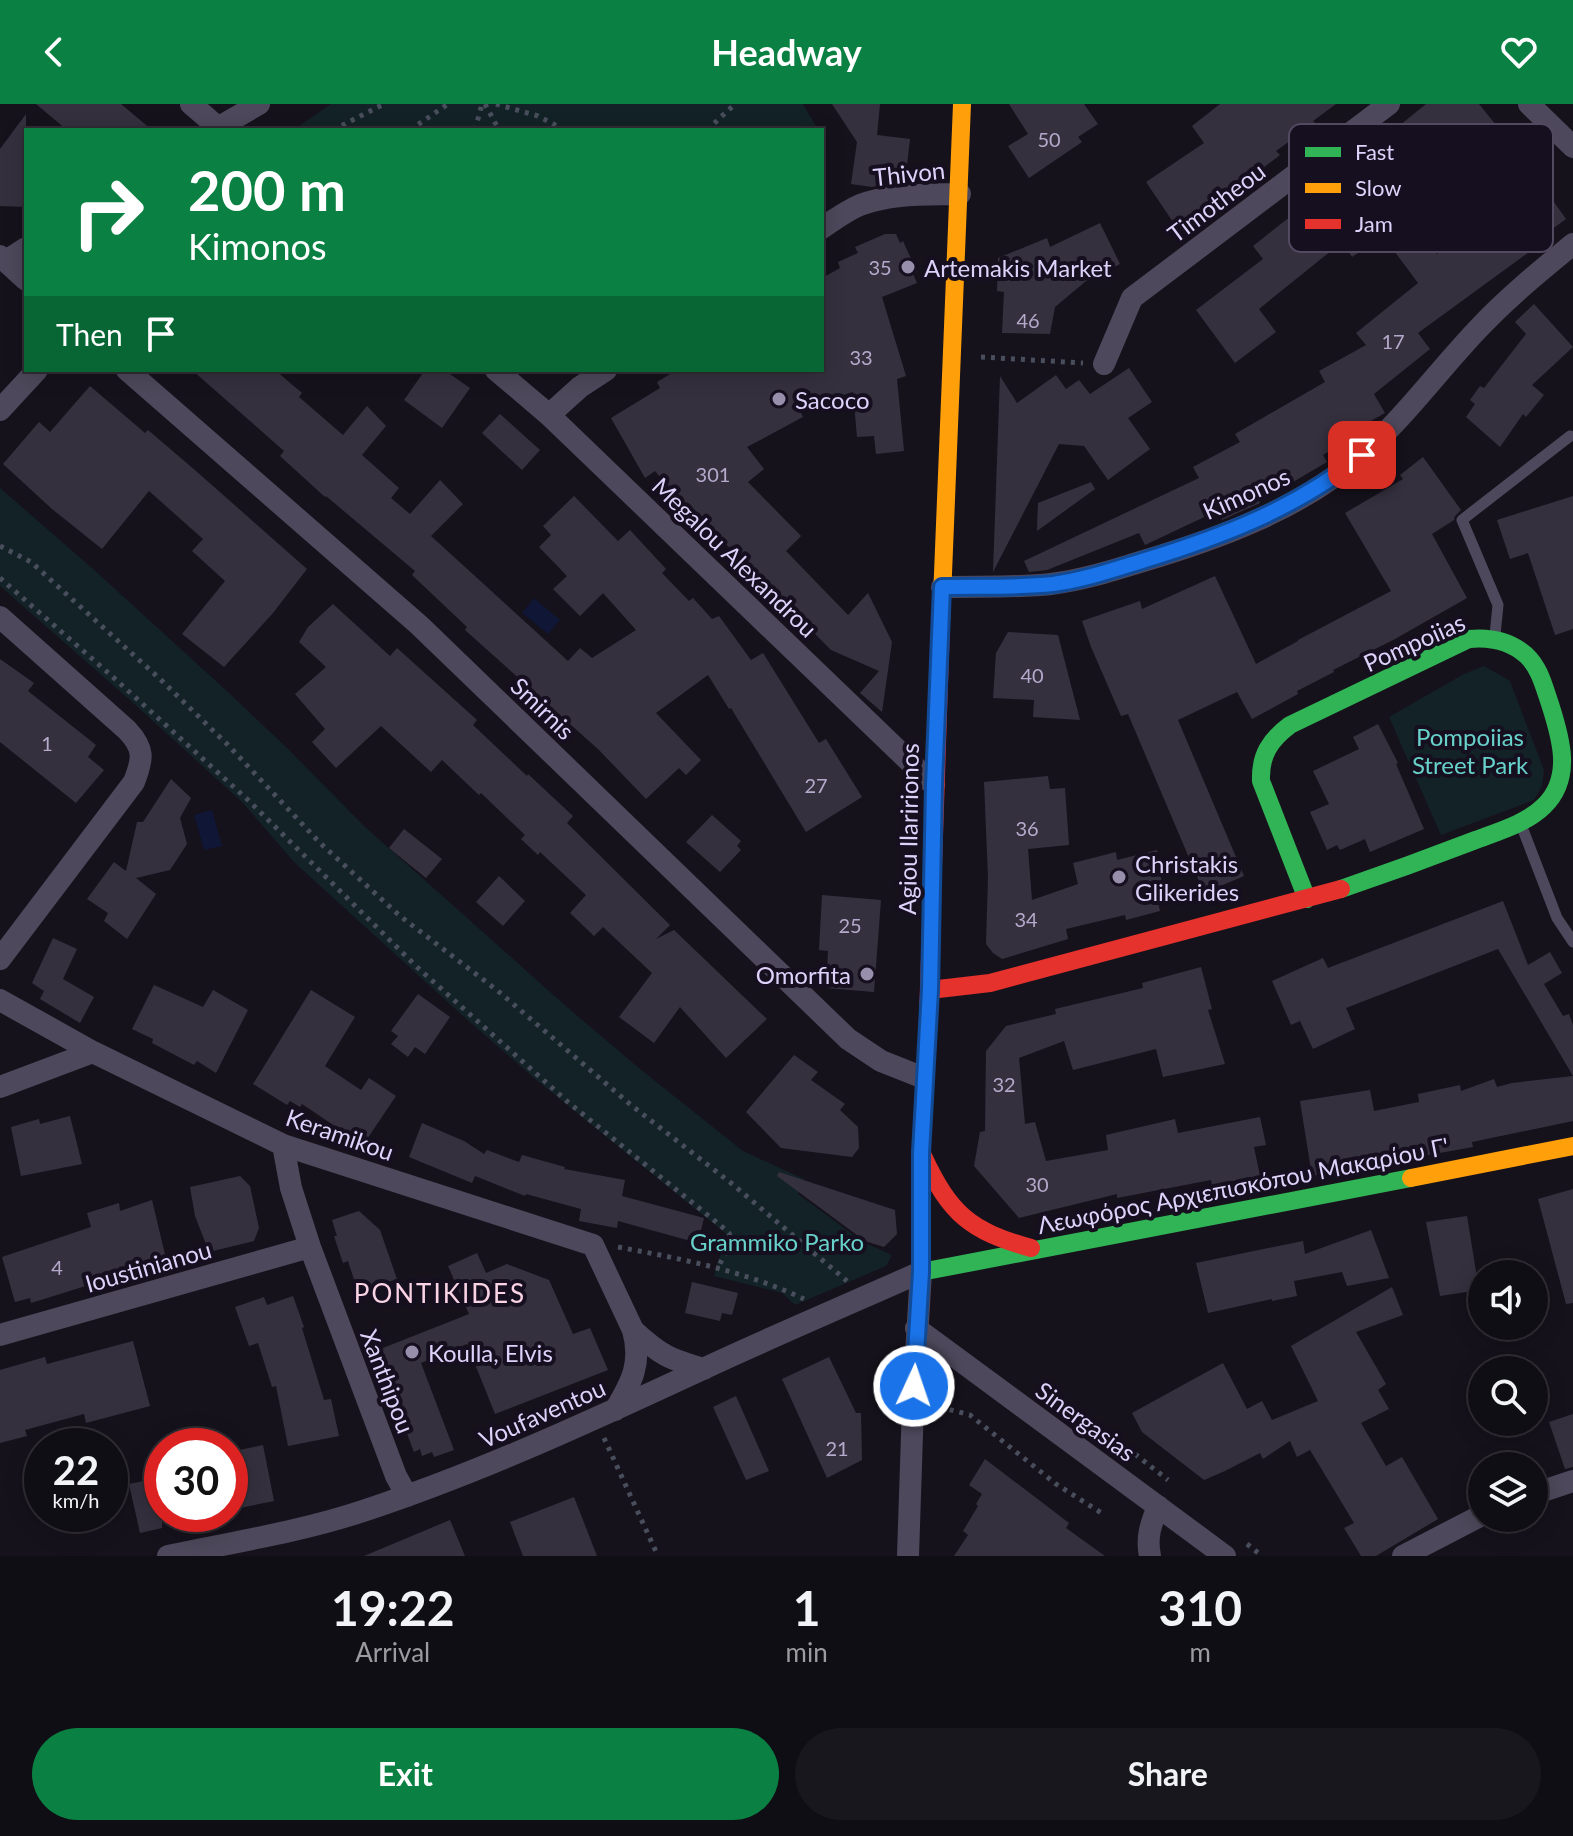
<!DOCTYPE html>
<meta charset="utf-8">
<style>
body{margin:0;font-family:Lato,sans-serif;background:#19171e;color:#f1f3f6;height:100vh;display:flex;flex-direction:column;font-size:30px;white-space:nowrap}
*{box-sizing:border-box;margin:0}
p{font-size:26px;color:#9c9ca0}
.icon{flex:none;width:44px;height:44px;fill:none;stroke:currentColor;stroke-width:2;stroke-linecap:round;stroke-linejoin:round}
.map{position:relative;height:1452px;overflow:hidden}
.details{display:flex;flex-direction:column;background:#100e15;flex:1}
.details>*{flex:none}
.guide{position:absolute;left:24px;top:24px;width:800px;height:244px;border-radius:0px;box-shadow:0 4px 20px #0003,0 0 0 2px #302e34;background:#0b8043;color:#fff;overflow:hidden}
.controls{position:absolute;left:1468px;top:1156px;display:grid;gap:16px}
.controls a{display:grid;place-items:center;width:80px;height:80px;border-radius:50%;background:#100e15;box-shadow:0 4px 20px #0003,0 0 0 2px #302e34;font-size:40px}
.speed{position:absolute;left:24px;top:1324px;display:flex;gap:16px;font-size:40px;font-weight:700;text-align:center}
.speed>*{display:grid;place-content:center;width:104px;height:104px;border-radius:50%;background:#100e15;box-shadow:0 4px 20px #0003,0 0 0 2px #302e34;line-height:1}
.speed small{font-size:20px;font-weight:400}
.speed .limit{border:12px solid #d22;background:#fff;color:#111}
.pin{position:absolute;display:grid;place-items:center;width:68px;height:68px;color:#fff;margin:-34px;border-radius:16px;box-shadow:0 4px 12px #0006}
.me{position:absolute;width:88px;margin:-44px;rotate:3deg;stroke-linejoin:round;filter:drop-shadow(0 0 6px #0008)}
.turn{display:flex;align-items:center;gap:28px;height:168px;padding:0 32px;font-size:36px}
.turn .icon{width:104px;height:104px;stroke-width:2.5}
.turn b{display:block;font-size:56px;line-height:68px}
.then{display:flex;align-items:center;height:76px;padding:0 32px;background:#0003;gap:16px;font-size:30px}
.eta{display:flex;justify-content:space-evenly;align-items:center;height:136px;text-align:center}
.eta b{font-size:48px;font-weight:700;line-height:56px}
.cta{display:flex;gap:16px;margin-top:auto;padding:16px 32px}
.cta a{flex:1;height:92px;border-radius:48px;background:#0b8043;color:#fff;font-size:32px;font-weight:700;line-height:92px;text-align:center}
.cta a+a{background:#19171e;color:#f1f3f6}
header{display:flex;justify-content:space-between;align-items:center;height:104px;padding:0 32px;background:#0b8043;color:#fff;font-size:36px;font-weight:700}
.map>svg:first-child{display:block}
.green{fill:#132226}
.water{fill:#101635}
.building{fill:#35303e}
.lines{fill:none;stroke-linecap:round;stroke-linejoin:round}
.path{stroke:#494e5c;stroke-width:5;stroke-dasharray:4 6;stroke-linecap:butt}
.lane{stroke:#4d485b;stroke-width:11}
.street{stroke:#4d485b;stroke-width:22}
.fast{stroke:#30b455;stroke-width:18}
.slow{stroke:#ff9f0a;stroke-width:18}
.jam{stroke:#e5322d;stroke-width:18}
.route-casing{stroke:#114b97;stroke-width:20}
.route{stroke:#1a73e8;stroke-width:14}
.poi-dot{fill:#988fac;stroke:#150f1f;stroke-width:3}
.labels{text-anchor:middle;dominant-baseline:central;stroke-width:8;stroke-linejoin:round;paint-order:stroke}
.number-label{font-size:20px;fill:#b4aacb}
.street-label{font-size:24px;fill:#ded2fa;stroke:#150f1f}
.poi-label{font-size:24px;fill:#ded2fa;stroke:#150f1f;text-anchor:start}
.park-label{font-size:24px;fill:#67d1ca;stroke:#150f1f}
.neighbourhood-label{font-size:26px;letter-spacing:2px;fill:#fad4e5;stroke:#150f1f}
.key{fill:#150f1f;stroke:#514a61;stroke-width:2}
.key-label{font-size:22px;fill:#ded2fa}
</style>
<header><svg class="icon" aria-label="back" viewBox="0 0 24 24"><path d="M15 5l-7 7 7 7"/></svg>Headway<svg class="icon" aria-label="heart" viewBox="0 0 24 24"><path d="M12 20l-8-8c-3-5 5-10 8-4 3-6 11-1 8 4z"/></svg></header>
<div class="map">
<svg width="1573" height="1452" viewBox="0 0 1573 1452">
<rect width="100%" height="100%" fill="#16121c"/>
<!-- green -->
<path class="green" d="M331,0H803L818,26H293Z
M0,384L92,464L229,589L287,644L364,722L567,903L640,965L743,1047L804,1075L798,1090L863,1138L892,1151L886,1162L795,1201L782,1189L714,1172L718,1157L728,1134L725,1129L534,974L463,912L295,759L243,699L131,597L0,482Z
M1484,562L1510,577L1544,666L1542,682L1534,696L1441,731L1389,613L1464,570Z"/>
<!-- water -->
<path class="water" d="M534,494L560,516L548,530L522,509Z
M212,706L222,742L204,746L194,711Z"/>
<!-- building -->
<path class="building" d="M36,0H121L152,26H67Z
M832,0H880L877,31L910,35L905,78L887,76L886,80L872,83L851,80L857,38Z
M1009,0H1084L1098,20L1078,33L1082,38L1029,74L1008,42L1028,30Z
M1220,0H1336L1313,17L1315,19L1276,47L1280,51L1263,64L1257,62L1215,96L1175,121L1146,78L1204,39L1192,22Z
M1426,0H1479L1517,47L1522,43L1536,63L1532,67L1566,115L1544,131L1547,135L1418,229L1430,245L1374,290L1385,309L1332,339L1335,344L1323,351L1327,358L1259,398L1260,399L1222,416L1217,407L1145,441L1139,429L1047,466L1029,468L1024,457L1199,374L1193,363L1240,338L1235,330L1325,278L1319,267L1366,241L1356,229L1418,179L1383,132L1352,153L1342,138L1259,205L1276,228L1235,259L1196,206L1263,155L1253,142L1291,112L1296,119L1375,65L1425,138L1427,137L1437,150L1458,135L1460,137L1508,103L1468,48L1433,76L1394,26Z
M26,10V103L0,102V45Z
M1100,119L1120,160L1086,177L1055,203L1050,230L1002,229L1004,188L997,187L998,154L1047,134L1050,143Z
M885,130H896L900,139L903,137L917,168L913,170L917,179L882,193L906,272L897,275L904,347L876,350L874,332L857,333L853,288L799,305L803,313L747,343L764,365L748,378L801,432L786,447L848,511L868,489L892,538L882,608L860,589L879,567L831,546L702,416L698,420L655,367L645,374L611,314L660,284L657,278L677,266H822V174L840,164L838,158L858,149L855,143Z
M1534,200L1573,243L1532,281L1544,291L1526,313L1523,310L1500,343L1466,313L1475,300L1470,296L1480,282L1484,284L1526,230L1515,218Z
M1129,264L1152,298L1128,314L1150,345L1108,376L1084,342L1059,340L993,468L1000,272L1017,299L1056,271L1066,285L1079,276L1090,290Z
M192,266H275L302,289L299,293L343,331L367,302L386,322L362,351L399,384L391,394L410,410L440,376L463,400L431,432L568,557L580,544L592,554L636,526L603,489L580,512L553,485L567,472L539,443L551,431L543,422L574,392L618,437L630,426L666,465L662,469L689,497L693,494L712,515L719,512L751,556L763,549L819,639L826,635L862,693L806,728L731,604L729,605L708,571L656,609L701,656L686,671L679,664L646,695L599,646L465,526L467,523L412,471L415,467L326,392L325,393L280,352L284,347Z
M425,266H444L470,284L442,324L404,296Z
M90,282L145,329L148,326L196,367L307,465L273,509L224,563L182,530L225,477L192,447L203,435L149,387L102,445L52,405L3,360L39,318L50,328Z
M500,310L540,346L522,366L482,329Z
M1423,353L1461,406L1455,412L1454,416L1432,430L1467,494L1395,535L1333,566L1334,568L1297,587L1298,590L1252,615L1237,588L1178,616L1244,772L1204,789L1128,610L1121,612L1091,543L1082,517L1140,497L1142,505L1215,472L1256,560L1298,537V536L1391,487L1345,409L1403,375L1400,371Z
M1091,378L1095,385L1037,427L1038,399Z
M1573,392V525L1555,531L1528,449L1510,455L1497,416Z
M333,500L390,552L397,544L477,616L473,621L527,672L528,670L573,712L567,719L670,821L656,835L674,826L767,915L726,954L680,903L654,939L619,913L652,869L603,823L594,832L570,809L586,791L540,748L538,751L521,735L525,731L481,689L479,691L442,656L431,668L381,622L336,664L312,638L325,625L295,590L326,563L299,538L308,523Z
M1008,528L1058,531L1080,616L1033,613L1034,596L993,594L996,549Z
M0,555L34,579L28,587L96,641L88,653L104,666L76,699L0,638Z
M1378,620L1398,659L1396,660L1424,725L1370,748L1365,735L1340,746L1337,741L1327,746L1310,708L1329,700L1313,667L1359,645L1353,633Z
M1048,672L1050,685L1065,684L1069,741L1028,745L1032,796L1078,780L1073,759L1116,748L1117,756L1157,746L1163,788L1156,789L1160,807L1126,816L1125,811L1066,825L1068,835L1002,855L993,849L986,840L988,773L984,678Z
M171,675L191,694L180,714L187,740L170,766L136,774L156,790L127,835L104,817L108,809L87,795L114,758L126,767L137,718H143Z
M712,711L741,737L737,742L741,746L720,768L686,738Z
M404,725L442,755L426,774L389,744Z
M499,772L525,797L503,822L476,798Z
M822,791L881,796L874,888L826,884L828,847L819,846Z
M1503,797L1528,861L1550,848L1562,869L1544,880L1563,912L1569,910L1573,921V1017L1472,1038L1473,1043L1312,1072L1300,997L1370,986L1374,1007L1419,998L1418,990L1460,981L1461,987L1494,975L1497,983L1512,979L1573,972L1498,845L1346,904L1355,925L1313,945L1300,917L1291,921L1272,877L1323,854L1328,864Z
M53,834L77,845L63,875L94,893L80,919L40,895L44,887L32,879Z
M1201,863L1212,905L1208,906L1225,960L1163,973L1156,945L1073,966L1064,937L1019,954L1025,1020L1035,1018L1046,1057L1108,1046L1106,1031L1175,1015L1178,1029L1260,1013L1266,1041L1254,1043L1260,1072L1212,1081L1211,1076L1117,1094V1090L1019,1114L974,1062L980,1028L985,1027L986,947L1006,922L1056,910L1055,905L1143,884L1142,879Z
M154,881L203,903L213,886L248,906L216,969L197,957L194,961L152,939L153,935L132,925Z
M311,886L355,913L325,962L361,986L369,974L396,992L363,1041L302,1000L300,1003L290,997L287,1001L253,980Z
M418,890L450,913L425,950L415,943L408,953L391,940L398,932L391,927Z
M794,951L818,968L811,976L845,1000L840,1006L858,1023L859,1044L852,1053L781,1044L746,1008Z
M70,1012L82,1060L21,1072L11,1023L39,1015L40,1020Z
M422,1019L464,1037L484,1050L487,1046L519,1058L522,1051L565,1063L564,1065L625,1076L622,1092L704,1114L698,1139L618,1117L617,1124L579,1117L581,1105L526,1090L525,1092L475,1072L472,1079L409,1053Z
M779,1068L895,1106L897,1130L884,1143L865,1137L777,1072Z
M240,1072L250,1082L259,1124L254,1137L209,1148L195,1112L190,1083Z
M1573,1085V1199L1566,1200L1538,1095Z
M152,1096L168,1163L106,1180L105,1176L31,1199L30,1194L15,1198L2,1153L91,1123L87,1109L119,1099L120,1107Z
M359,1107L380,1126L397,1175L358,1188L348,1157L343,1159L334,1132H337L332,1116Z
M1467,1112L1479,1186L1440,1192L1426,1118Z
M1371,1126L1389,1174L1347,1182L1342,1168L1294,1177L1297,1192L1272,1197V1195L1208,1209L1196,1159L1303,1137L1305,1150Z
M477,1149L486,1169L507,1160L549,1176L573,1230L590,1224L608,1266L495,1310L467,1240L421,1259L454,1346L434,1353L432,1348L422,1352L420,1345L414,1348L398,1306L402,1305L378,1246L469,1210L448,1162Z
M692,1178L738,1189L732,1211L722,1209L720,1217L685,1209Z
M1392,1183L1403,1211L1356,1228L1386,1280L1378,1286L1389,1305L1361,1319L1386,1362L1402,1353L1438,1415L1376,1452H1361L1344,1424L1354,1419L1310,1346L1297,1353L1290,1337L1263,1355L1260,1349L1225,1367L1204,1376L1142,1328L1132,1309L1223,1259L1247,1305L1262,1297L1272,1316L1318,1297L1291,1242Z
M293,1192L304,1223L302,1224L324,1296L331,1295L339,1332L288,1342L276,1282L272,1283L258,1239L249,1242L235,1203L264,1193L267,1201Z
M133,1237L150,1302L86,1319L84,1310L25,1326L27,1332L0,1339V1266L45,1253L47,1260Z
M829,1253L856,1309H861L862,1356L827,1374L782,1275Z
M736,1292L769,1367L746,1376L713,1303Z
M1573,1310V1363L1565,1365L1549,1318Z
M263,1341L274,1397L230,1406V1348Z
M985,1355L1069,1419L1066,1424L1105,1452H954L968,1431L963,1427L978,1402L976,1400L982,1390L969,1381Z
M162,1373V1424L140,1429L129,1380Z
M574,1393L597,1452H523L510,1418Z
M450,1416L465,1452H364Z"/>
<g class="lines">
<!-- path -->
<path class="path" d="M485,0L499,26
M496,0L538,12L565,26
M333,26L384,0
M410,26L448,0
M475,26L482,0
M707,26L735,0
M981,253L1083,259
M0,442L31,458L160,575L228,641L320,739L400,812L498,887L631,1001L731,1079L847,1177
M0,474L113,573L247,695L417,863L569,999L720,1121L729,1129L731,1136L718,1164
M618,1143C682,1155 745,1167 804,1195
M940,1303L970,1311L1056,1380L1103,1410
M604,1334L658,1452
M1135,1350L1168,1376
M1247,1440L1262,1452"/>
<!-- lane -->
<path class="lane" d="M1495,531L1498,501L1462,416L1570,332
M1520,718L1557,814L1573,838"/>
<!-- street -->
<path class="street" d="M191,0L221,26
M1529,0L1573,43
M214,26L259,0
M822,124C834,116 846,107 860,101C892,89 926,91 960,90
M0,152L26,176
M6,157L26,144
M1104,260L1132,194L1389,0
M127,266L419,521L848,935L881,957L924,974
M496,266L549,311L934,681
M0,306L37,266
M549,311L580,283L606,266
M942,483C978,482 1016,484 1051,480C1082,476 1111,467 1140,458C1218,435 1301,405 1363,350C1405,313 1439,266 1478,225C1507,194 1540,167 1573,140
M0,513L127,626C145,645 143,655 134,678L0,855
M0,896L93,948L283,1041L593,1141L633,1226C642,1259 632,1278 615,1306
M0,983L93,948
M283,1041L291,1084L310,1143L396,1372L407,1392
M916,1224L1225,1452
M633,1226C660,1251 669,1255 704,1265
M0,1231L310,1143
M1534,1390L1573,1377
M168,1452C233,1438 300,1428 363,1407C481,1368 593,1316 705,1264C776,1231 849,1200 921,1168L913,1300L908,1452
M1150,1452C1146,1433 1151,1420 1158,1402
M1403,1452L1482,1411"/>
<!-- fast -->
<path class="fast" d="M1307,795L1261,677C1260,651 1270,636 1290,621L1469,535C1489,533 1510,537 1526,551C1540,564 1544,583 1550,600C1561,634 1573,674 1544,702C1526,720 1496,728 1473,737C1429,754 1385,770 1341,785
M927,944L921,1049V1168L1411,1074"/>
<!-- slow -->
<path class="slow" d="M941,519L962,0
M1411,1074L1573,1042"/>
<!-- jam -->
<path class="jam" d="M930,886L990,879L1341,785
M927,944L941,519
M923,1052C950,1110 970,1127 1031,1144"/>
</g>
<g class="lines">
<!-- route casing -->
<g class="route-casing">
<path id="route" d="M914,1282L921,1168V1049L930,886L934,681L942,483C978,482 1016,484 1053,480C1083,476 1113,466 1142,457C1221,433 1298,404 1362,351"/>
</g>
<!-- route -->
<use href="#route" class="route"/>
</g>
<!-- markers -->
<g class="poi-dot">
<circle cx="908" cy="163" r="8"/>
<circle cx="779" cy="295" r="8"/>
<circle cx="1119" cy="773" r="8"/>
<circle cx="867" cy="870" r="8"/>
<circle cx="412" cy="1248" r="8"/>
</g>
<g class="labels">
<!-- number labels -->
<g class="number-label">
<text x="1049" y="35">50</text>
<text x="880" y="163">35</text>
<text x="1028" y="216">46</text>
<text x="1393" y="237">17</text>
<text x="861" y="253">33</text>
<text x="713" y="370">301</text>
<text x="1032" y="571">40</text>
<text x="47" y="639">1</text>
<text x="816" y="681">27</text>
<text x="1027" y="724">36</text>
<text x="1026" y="815">34</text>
<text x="850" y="821">25</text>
<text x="1004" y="980">32</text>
<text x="1037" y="1080">30</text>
<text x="57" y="1163">4</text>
<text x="837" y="1344">21</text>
</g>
<!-- street labels -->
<g class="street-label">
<text transform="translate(909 69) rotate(-6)">Thivon</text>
<text transform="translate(1216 98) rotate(-37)">Timotheou</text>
<text transform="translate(1246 389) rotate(-24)">Kimonos</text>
<text transform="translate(735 453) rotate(44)">Megalou Alexandrou</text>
<text transform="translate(1414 538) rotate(-24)">Pompoiias</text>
<text transform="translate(543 604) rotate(44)">Smirnis</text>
<text transform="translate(908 725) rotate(-89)">Agiou Ilaririonos</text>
<text transform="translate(340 1030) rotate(19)">Keramikou</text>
<text transform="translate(1243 1081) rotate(-11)">Λεωφόρος Αρχιεπισκόπου Μακαρίου Γ'</text>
<text transform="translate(148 1162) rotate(-16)">Ioustinianou</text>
<text transform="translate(388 1277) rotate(69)">Xanthipou</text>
<text transform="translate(542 1309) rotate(-24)">Voufaventou</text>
<text transform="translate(1086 1317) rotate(36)">Sinergasias</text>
</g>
<!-- poi labels -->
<g class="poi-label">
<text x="924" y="163">Artemakis Market</text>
<text x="795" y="295">Sacoco</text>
<text x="1135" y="759">Christakis<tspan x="1135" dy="28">Glikerides</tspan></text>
<text x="851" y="870" text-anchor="end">Omorfita</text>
<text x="428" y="1248">Koulla, Elvis</text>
</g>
<!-- park labels -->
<g class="park-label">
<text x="1470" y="632">Pompoiias<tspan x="1470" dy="28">Street Park</tspan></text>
<text x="777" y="1137">Grammiko Parko</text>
</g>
<!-- neighbourhood labels -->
<g class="neighbourhood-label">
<text x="440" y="1189">PONTIKIDES</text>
</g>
</g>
<!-- legend -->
<rect x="1289" y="20" width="264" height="128" rx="12" class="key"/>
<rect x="1305" y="43" width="36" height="10" fill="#30b455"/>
<rect x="1305" y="79" width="36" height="10" fill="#ff9f0a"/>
<rect x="1305" y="115" width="36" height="10" fill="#e5322d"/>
<g class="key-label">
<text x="1355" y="56">Fast</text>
<text x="1355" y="92">Slow</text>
<text x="1355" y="128">Jam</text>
</g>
</svg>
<div class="controls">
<a><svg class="icon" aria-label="sound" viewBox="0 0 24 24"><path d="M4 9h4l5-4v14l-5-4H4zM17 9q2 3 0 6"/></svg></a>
<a><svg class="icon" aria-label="search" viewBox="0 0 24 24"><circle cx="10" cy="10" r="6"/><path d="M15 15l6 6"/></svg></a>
<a><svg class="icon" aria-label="layers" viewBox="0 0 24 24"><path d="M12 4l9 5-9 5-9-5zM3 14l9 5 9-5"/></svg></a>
</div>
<div class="speed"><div>22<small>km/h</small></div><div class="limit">30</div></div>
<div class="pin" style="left:1362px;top:351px;background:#d93025"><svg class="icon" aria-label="arrive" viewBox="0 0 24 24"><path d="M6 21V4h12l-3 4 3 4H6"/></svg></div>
<svg class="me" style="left:914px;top:1282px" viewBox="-20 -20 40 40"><circle r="17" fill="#1a73e8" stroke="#fff" stroke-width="3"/><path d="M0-11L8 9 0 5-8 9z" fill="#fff"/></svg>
<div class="guide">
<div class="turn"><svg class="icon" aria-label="right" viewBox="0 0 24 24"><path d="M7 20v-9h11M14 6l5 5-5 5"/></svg><div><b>200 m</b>Kimonos</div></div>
<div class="then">Then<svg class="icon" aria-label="arrive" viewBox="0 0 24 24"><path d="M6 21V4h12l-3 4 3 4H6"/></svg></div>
</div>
</div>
<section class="details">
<div class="eta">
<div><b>19:22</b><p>Arrival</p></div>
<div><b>1</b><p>min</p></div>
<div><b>310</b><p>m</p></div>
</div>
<div class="cta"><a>Exit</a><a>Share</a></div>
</section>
